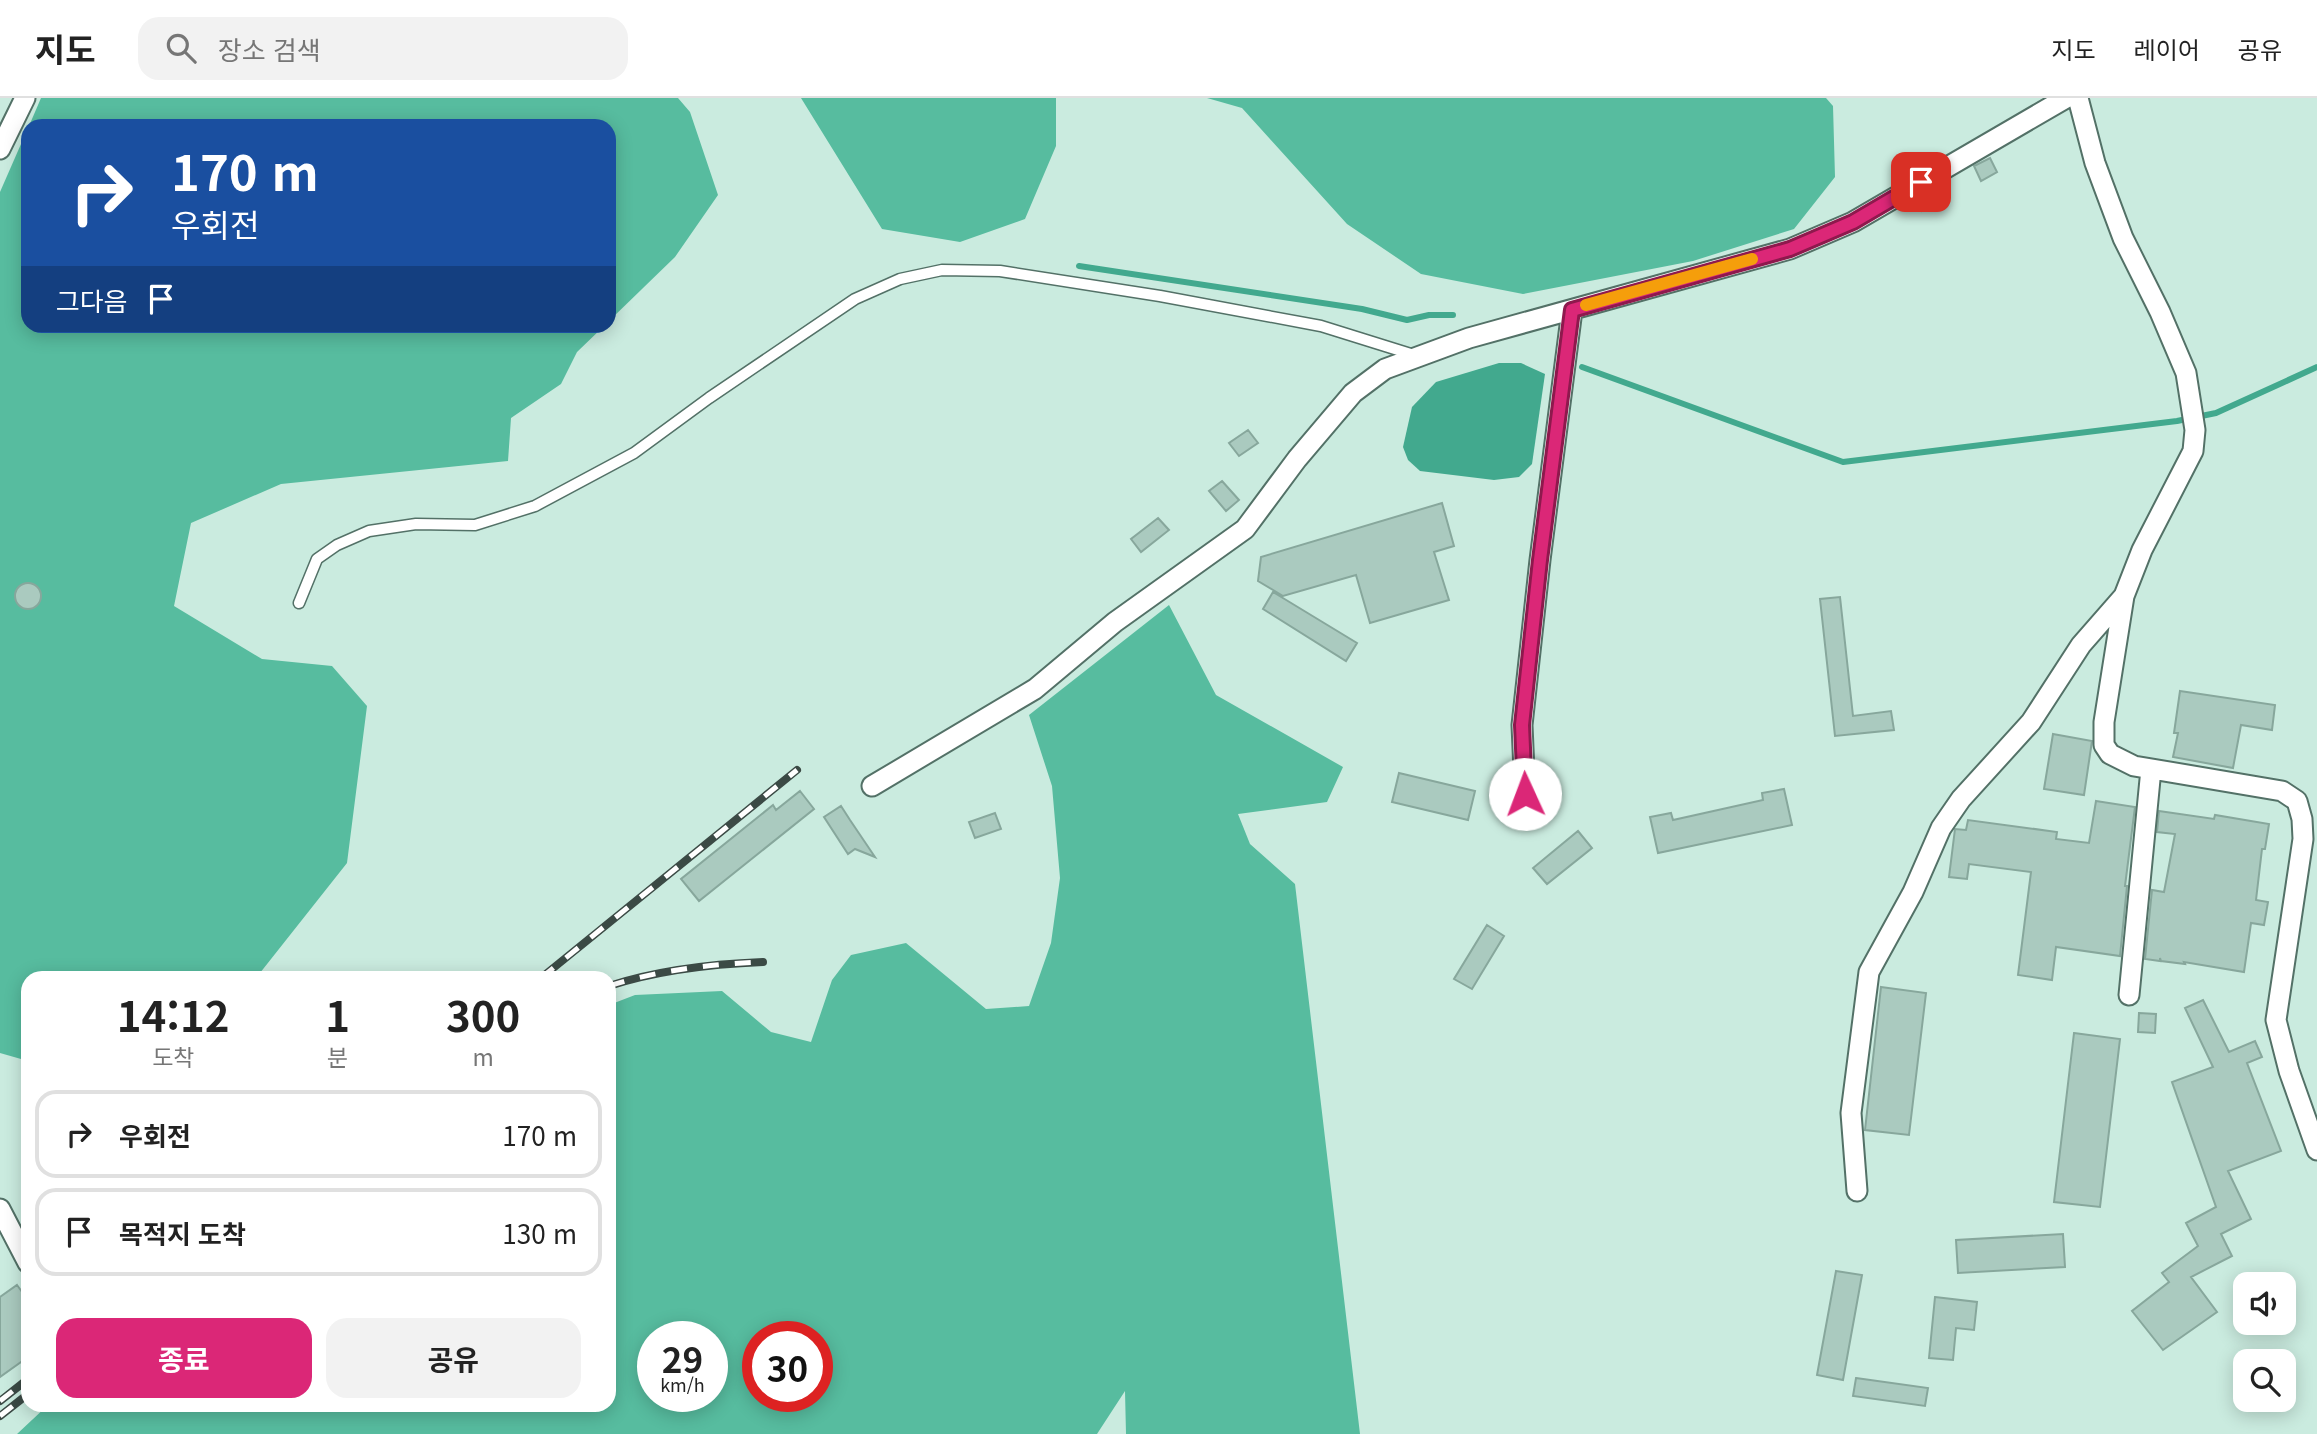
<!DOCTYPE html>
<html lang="ko">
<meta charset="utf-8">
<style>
body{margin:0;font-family:Georgia,"Noto Sans KR",serif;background:#f2f2f2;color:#222;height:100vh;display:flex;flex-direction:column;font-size:26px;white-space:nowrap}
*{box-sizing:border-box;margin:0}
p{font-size:23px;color:#767676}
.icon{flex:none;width:38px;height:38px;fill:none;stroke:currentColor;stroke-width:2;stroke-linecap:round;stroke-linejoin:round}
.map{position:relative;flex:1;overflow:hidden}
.details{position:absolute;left:21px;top:873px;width:595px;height:441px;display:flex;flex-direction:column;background:#fff;border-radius:21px;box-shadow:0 4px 18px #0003}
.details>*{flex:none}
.top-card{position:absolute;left:21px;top:21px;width:595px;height:214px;border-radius:21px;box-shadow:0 4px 18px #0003;background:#1a4fa0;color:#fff;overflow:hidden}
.buttons{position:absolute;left:2233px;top:1174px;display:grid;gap:14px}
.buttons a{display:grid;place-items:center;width:63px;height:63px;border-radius:14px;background:#fff;box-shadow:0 4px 18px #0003;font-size:35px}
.speed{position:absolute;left:637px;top:1223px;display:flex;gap:14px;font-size:35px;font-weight:700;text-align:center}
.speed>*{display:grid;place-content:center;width:91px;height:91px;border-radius:50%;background:#fff;box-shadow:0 4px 18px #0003;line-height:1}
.speed small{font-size:18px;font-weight:400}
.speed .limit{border:10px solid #d22;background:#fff;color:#111}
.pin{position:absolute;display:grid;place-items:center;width:60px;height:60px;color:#fff;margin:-30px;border-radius:14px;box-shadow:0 4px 10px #0006}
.me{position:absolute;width:77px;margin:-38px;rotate:358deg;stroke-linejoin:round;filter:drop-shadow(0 0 5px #0008)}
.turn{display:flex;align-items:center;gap:24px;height:147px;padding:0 35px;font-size:32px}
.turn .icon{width:91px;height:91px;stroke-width:2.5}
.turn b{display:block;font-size:49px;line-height:60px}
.then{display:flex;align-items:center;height:66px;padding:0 35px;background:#0003;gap:14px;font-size:26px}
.eta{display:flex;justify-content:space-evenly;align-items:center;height:119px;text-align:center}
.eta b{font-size:42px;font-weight:700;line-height:49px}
.button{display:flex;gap:14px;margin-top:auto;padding:14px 35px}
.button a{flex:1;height:80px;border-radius:21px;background:#db2777;color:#fff;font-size:28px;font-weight:700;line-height:80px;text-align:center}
.button a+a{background:#f2f2f2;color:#222}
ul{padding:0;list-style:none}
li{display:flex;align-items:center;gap:21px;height:88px;margin:0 14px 10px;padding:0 21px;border:4px solid #e0e0e0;border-radius:21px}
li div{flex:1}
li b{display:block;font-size:26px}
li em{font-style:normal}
header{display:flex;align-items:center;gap:42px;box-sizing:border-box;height:98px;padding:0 35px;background:#fff;border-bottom:2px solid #e0e0e0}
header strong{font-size:33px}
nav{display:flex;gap:38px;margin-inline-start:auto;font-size:24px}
.search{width:490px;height:63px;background:#f2f2f2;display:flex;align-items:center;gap:18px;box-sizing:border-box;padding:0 24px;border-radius:21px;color:#767676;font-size:26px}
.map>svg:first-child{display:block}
.forest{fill:#57bc9f;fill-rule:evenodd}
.water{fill:#42a98e}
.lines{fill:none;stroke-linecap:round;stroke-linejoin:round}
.stream{stroke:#42a98e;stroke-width:6}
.building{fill:#aacabf;stroke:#87a79c;stroke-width:2}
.lane-casing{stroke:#537167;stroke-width:13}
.street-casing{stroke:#537167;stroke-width:23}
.lane{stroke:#fff;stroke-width:10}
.street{stroke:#fff;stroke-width:19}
.rail-casing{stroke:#3b4a45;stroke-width:8}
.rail{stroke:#fff;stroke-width:5;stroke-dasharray:16;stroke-linecap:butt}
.route-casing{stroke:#8e194d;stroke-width:18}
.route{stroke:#db2777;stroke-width:12}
.slow{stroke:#f59e0b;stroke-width:12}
</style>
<header>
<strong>지도</strong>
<div class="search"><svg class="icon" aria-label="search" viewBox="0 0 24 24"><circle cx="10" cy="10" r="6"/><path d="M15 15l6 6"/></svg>장소 검색</div>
<nav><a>지도</a><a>레이어</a><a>공유</a></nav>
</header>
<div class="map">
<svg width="2317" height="1336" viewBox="0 0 2317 1336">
<rect width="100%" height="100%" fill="#caebdf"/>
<!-- forest -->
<path class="forest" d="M41,0H678L690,14L718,97L675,159L609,223V28H29Z
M801,0H1056V48L1025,121L960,144L882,131Z
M1207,0H1826L1833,8L1835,79L1794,131L1693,163L1523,196L1421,176L1347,126L1242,10Z
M28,30V228H604L577,254L561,286L511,320L508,363L281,386L191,425L174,508L262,561L332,568L367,608L347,765L256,880H28V963L0,955V94Z
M1169,507L1216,597L1343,669L1327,704L1238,716L1250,746L1295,786L1360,1336H1126L1125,1293L1097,1336H17L48,1307H609V907L635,897L722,893L771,934L811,944L832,882L851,857L906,845L986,911L1029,908L1051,845L1060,780L1052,688L1029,617ZM712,1239V1298H653V1239ZM817,1239V1298H758V1239Z"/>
<!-- water -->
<path class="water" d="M1499,265H1521L1545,276L1532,366L1519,379L1494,382L1420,373L1408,362L1403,349L1412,309L1436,284Z"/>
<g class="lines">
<!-- stream -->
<path class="stream" d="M1079,168L1362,211L1407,222L1429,217H1453
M1582,269L1843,364L2177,323L2216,315L2317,269"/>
</g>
<!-- building -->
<path class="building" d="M1990,60L1997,74L1981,83L1974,68Z
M1939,88L1945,101L1922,113L1916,102Z
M1248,332L1258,345L1239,358L1229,345Z
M1222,383L1239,402L1226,413L1209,393Z
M1442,405L1454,448L1434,454L1449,502L1370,525L1356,477L1283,498L1258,483L1261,459Z
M1158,420L1169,432L1141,454L1131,441Z
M15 498a13 13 0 1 1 26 0a13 13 0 1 1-26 0Z
M1273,494L1357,545L1346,563L1263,511Z
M1840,499L1853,618L1891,613L1894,632L1835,638L1820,501Z
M2180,593L2275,607L2272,632L2241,627L2233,670L2173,659L2178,635H2174Z
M2053,636L2092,643L2084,697L2044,691Z
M1399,675L1475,693L1468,722L1392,704Z
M1784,691L1792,727L1658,755L1650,719L1671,715L1673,722L1763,702L1762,695Z
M800,693L814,711L699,803L681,781L773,707L776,712Z
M2096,703L2135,709L2125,788H2127L2120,858L2056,849L2052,882L2018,877L2031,774L1969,766L1967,781L1949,779L1955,731L1966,732L1968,722L2057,734L2056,741L2089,745Z
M841,708L850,722L875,759L855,751L848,756L824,719Z
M2159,713L2214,721L2215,717L2269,726L2265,751H2262L2256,802L2268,804L2264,827L2251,825L2244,874L2184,864L2185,866L2161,863L2160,860V863L2145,861L2152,792L2164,794L2175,736L2157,734Z
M995,715L1001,731L975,740L969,724Z
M1578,733L1592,750L1547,786L1533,770Z
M1487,827L1504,838L1472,891L1454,881Z
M1881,889L1926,895L1909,1037L1865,1032Z
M2203,902L2229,954L2255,943L2262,959L2247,965L2281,1053L2228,1073L2251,1121L2221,1136L2232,1158L2191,1179L2217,1214L2163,1252L2132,1213L2169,1184L2162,1175L2198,1148L2186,1125L2216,1109L2172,984L2213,969L2185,910Z
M2139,915L2156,916L2155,935L2138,934Z
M2074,935L2120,941L2100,1109L2054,1104Z
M2063,1136L2065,1169L1958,1175L1956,1142Z
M1836,1173L1862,1177L1843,1282L1817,1277Z
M17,1187L28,1202V1259L0,1279V1199Z
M1935,1199L1977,1204L1974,1232L1956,1230L1953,1262L1929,1260Z
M1856,1280L1928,1290L1925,1308L1853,1298Z"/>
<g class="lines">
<!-- lane casing -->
<g class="lane-casing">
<path id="lane" d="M299,505L317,461L337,447L369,433L416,426L475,427L535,408L634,355L709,300L855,201L900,181L942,172L1000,173L1160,198L1321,228L1414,257"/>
</g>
<!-- street casing -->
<g class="street-casing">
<path id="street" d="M2078,0L2095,65L2123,140L2160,214L2186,275L2195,332L2193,353L2142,452L2124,498L2104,624V647L2110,656L2134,668L2282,693L2297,703L2302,721L2303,741L2276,922L2289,973L2317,1052
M0,51L25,0
M872,688L1035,591L1115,524L1245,431L1297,361L1353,295L1385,271L1469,240L1790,151L1853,124L2066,0
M1525,696L1522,627L1540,462L1572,212
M2129,897L2151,671
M1857,1093L1851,1015L1869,874L1913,794L1941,730L1961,701L2031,624L2081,547L2123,499
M0,1111L28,1165"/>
</g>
<!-- lane -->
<use href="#lane" class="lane"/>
<!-- street -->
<use href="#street" class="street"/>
<!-- rail casing -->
<g class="rail-casing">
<path id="rail" d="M541,880L797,672
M609,888C658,872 712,866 763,864
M0,1303L28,1281
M0,1318L28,1296"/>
</g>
<!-- rail -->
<use href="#rail" class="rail"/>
</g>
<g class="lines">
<!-- route casing -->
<g class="route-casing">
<path id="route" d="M1525,696L1522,627L1540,462L1572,212L1790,151L1853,124L1921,84"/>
</g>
<!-- route -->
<use href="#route" class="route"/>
<!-- slow -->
<path class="slow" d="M1586,207L1752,161"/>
</g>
</svg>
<div class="buttons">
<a><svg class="icon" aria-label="sound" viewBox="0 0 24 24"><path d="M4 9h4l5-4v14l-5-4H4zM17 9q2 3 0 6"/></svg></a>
<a><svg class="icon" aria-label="search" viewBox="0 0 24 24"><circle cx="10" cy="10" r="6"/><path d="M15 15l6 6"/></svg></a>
</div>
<div class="speed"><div>29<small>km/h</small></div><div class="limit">30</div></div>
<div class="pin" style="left:1921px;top:84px;background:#d93025"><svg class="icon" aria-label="arrive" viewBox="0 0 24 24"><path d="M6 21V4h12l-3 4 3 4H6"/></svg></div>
<svg class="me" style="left:1525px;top:696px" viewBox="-20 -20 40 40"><circle r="19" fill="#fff"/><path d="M0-13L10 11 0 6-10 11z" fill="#db2777"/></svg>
<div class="top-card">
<div class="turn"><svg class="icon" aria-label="right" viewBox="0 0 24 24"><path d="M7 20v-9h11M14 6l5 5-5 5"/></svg><div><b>170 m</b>우회전</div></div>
<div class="then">그다음<svg class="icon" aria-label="arrive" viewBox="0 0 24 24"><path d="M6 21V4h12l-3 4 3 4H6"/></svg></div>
</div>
<section class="details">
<div class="eta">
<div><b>14:12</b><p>도착</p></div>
<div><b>1</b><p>분</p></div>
<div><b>300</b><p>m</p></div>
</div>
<ul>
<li><svg class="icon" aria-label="right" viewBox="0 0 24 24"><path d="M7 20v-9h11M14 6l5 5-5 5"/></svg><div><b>우회전</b></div><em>170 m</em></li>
<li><svg class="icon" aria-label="arrive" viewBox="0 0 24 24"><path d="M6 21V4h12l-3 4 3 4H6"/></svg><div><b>목적지 도착</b></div><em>130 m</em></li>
</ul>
<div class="button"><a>종료</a><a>공유</a></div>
</section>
</div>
